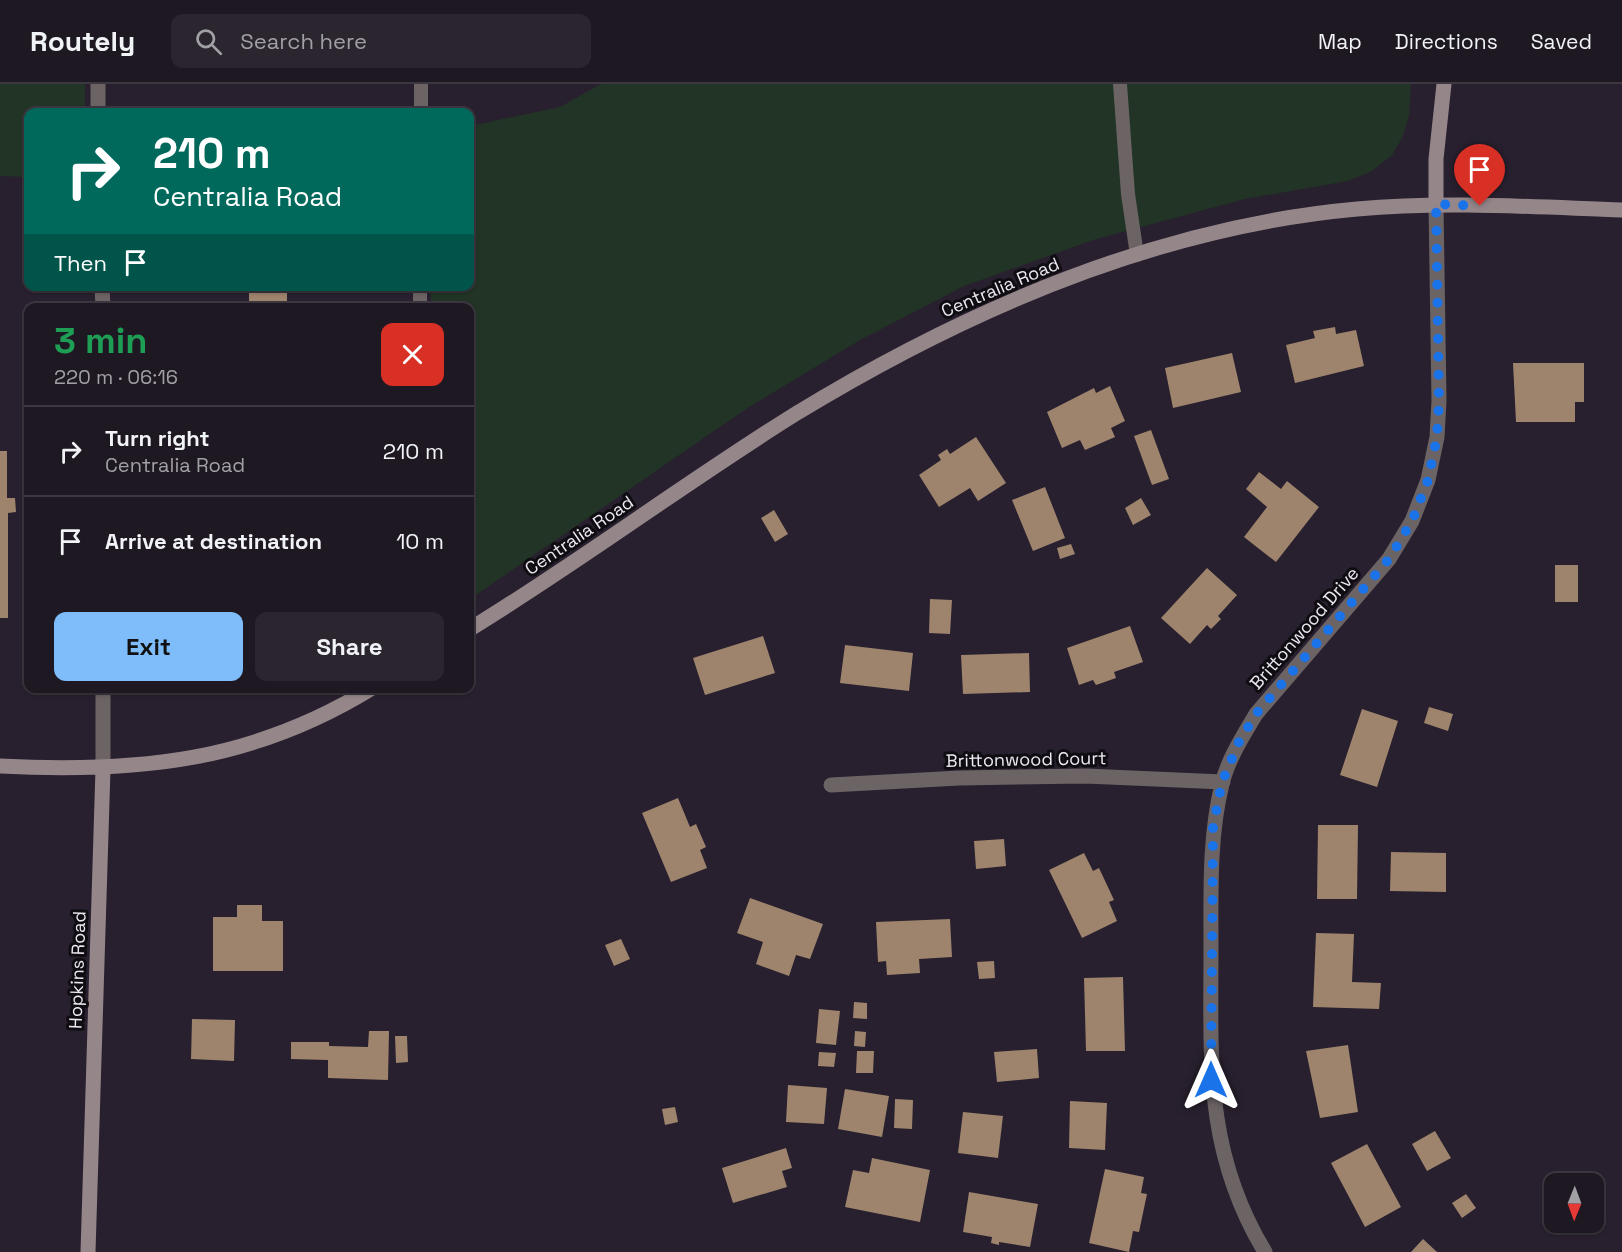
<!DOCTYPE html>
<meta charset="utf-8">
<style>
body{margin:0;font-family:"Space Grotesk",sans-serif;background:#2b252f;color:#f1f3f6;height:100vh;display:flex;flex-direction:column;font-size:22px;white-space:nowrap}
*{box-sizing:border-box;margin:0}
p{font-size:20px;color:#a1a0a5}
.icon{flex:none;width:33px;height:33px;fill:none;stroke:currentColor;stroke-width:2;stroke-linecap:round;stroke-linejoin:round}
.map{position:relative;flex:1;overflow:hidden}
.drawer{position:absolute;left:24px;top:219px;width:450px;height:390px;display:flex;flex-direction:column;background:#1e1822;border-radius:12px;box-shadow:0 2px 4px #0004,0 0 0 2px #3c3740}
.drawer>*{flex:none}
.guide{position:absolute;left:24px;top:24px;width:450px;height:183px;border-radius:12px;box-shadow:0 2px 4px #0004,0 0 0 2px #3c3740;background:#00695c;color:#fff;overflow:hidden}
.needle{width:39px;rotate:181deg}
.tools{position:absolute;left:1544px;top:1089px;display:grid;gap:12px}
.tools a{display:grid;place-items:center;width:60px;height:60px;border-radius:12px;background:#1e1822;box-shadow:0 2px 4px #0004,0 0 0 2px #3c3740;font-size:30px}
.pin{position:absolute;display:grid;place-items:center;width:51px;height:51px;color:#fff;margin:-62px -26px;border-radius:50% 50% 50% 0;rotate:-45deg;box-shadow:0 0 6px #0007}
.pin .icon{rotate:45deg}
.me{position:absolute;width:66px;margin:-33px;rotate:0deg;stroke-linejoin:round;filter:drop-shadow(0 0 4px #0008)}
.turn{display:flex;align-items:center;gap:21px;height:126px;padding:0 30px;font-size:27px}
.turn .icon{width:78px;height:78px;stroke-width:2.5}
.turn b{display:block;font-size:42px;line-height:51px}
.then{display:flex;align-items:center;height:57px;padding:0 30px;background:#0003;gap:12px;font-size:22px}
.round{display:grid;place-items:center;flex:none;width:63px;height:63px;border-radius:12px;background:#2b252f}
.headline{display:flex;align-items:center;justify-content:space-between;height:102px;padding:0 30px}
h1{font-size:36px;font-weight:600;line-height:45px;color:#1e9e55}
.primary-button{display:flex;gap:12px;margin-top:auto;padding:12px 30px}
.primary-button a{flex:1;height:69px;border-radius:12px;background:#7ebdf9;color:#111;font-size:24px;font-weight:600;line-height:69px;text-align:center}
.primary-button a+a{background:#2b252f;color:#f1f3f6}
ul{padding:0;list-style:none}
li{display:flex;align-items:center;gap:18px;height:90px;padding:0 30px;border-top:2px solid #3c3740}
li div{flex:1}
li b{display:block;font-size:22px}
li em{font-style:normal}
header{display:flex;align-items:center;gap:36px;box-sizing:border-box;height:84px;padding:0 30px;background:#1e1822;border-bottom:2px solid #3c3740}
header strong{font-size:28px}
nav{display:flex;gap:33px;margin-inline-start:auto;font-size:21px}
.search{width:420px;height:54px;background:#2b252f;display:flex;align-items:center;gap:15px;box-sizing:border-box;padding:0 21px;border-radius:12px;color:#a1a0a5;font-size:22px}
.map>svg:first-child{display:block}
.green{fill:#213425}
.building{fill:#9e846d}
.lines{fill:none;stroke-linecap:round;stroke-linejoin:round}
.lane{stroke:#6c6365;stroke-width:14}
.street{stroke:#6c6365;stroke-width:15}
.secondary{stroke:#95868a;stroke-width:15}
.route{stroke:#1a73e8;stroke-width:10;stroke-dasharray:0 18}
.labels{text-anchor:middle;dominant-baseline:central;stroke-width:6;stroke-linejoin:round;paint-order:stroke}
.street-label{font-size:18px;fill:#ede8f2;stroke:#0f0c12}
</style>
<header>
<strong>Routely</strong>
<div class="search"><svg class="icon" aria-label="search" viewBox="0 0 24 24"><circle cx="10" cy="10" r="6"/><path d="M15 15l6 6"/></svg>Search here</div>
<nav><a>Map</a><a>Directions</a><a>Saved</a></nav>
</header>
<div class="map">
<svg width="1622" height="1168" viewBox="0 0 1622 1168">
<rect width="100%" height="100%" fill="#28202e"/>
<!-- green -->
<path class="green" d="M0,0H85V28H28V93L0,92Z
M601,0H1411L1409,32L1403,52L1392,71L1372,87L1348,97L1245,115L1096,155L964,202L860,256L746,325L470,515V224H431V203L470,202V42L560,23Z"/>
<!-- building -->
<path class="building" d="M249,202H287V224H249Z
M372,202H392V209H372Z
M1335,243L1336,250L1356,246L1364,282L1295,299L1286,261L1315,254L1313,247Z
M1232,269L1241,308L1173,324L1165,284Z
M1513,279H1584V318H1575V338H1516Z
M1110,302L1125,337L1111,344L1115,353L1085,366L1080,356L1062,364L1047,328L1094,304L1096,309Z
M1151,346L1169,395L1152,401L1134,352Z
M976,353L1006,399L978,417L970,404L939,423L919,391L941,376L938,371L947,365L950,370Z
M0,367H7V414H15L16,428L8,429V534H0Z
M1259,388L1281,405L1287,397L1319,423L1276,478L1244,453L1267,423L1246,405Z
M1045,403L1065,454L1033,467L1012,416Z
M1141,414L1151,431L1133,441L1125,424Z
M774,426L788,450L775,458L761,434Z
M1071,460L1075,470L1060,475L1057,464Z
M1555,481H1578V518H1555Z
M1207,484L1237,511L1218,532L1221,535L1211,545L1207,541L1190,560L1161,534Z
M930,515L952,516L950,550L929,549Z
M1130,542L1143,578L1114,588L1116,594L1096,601L1093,596L1079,601L1067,564Z
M763,552L775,589L705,611L693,574Z
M845,561L913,569L909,607L840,599Z
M1029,569L1030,608L963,610L961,571Z
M1429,623L1453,630L1448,647L1424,639Z
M1362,625L1398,637L1377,703L1340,691Z
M678,714L690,743L696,740L706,763L700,766L707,784L671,798L642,729Z
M1318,741H1358L1357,815H1317Z
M1004,755L1006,782L976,785L974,757Z
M1391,768L1446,769V808L1390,807Z
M1084,769L1093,787L1099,784L1114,816L1109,818L1117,837L1082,854L1049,786Z
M750,814L823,840L810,875L796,871L789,892L756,880L763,858L737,849Z
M237,821H262V837H283V887H213V833H237Z
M950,835L952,873L919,875L920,889L887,891L886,877L878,878L876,838Z
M1316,849L1354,850L1352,898L1381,899L1379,925L1313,923Z
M621,855L630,875L614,882L605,861Z
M994,877L995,894L979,895L977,878Z
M1123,893L1125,967H1086L1084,894Z
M854,918L867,919V935L853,934Z
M819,925L840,927L836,961L816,959Z
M192,935L235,936L234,977L191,975Z
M369,947H389L388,996L328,994V976L291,975V958H329V962L368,963Z
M855,947L866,948L865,963L854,962Z
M395,952H407L408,978L396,979Z
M1348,961L1358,1028L1320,1034L1306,967Z
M1037,965L1039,994L997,998L994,968Z
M857,967H874L873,989H856Z
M819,968L836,969L834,983L818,982Z
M788,1001L827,1004L824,1040L786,1038Z
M845,1005L889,1012L882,1053L838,1045Z
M895,1015L913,1016L912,1045L894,1044Z
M1070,1017L1107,1019L1105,1066L1069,1064Z
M675,1023L678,1038L665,1041L662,1025Z
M963,1028L1003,1032L998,1074L958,1069Z
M1435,1047L1451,1074L1427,1087L1412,1060Z
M1367,1060L1401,1123L1365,1143L1331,1079Z
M786,1064L792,1084L782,1087L787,1103L733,1119L722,1084Z
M872,1074L930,1086L920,1138L845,1123L853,1086L869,1089Z
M1105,1085L1144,1093L1141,1109L1147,1110L1139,1148L1133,1147L1129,1168L1089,1159Z
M969,1108L1038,1120L1030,1163L999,1158V1161L991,1159L992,1153L963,1148Z
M1466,1110L1476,1124L1462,1134L1452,1119Z
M1423,1155L1437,1168H1411Z"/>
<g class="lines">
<!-- lane -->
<path class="lane" d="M1120,0L1128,110L1137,171
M421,28V0
M420,224V202"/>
<!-- street -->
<path class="street" d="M98,0V28
M102,202L103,224
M103,685V604
M831,701L959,694L1086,692L1223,698
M1265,1168C1204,1067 1211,976 1211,863C1211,809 1209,753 1222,700C1228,675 1243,652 1256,630L1389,475L1412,437L1428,396L1437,353L1439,317L1436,120"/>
<!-- secondary -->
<path class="secondary" d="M1436,120V75L1444,0
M470,545C581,477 686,398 797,329C966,226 1157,143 1357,125C1445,117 1534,123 1622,126
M0,682C137,689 252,678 372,604
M88,1168L103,685"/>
</g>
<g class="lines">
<!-- route -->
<path class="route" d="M1211,996L1213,743L1222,698L1239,658L1256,630L1389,475L1412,437L1428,396L1437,353L1439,317L1436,120L1480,122"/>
</g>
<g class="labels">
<!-- street labels -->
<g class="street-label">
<text transform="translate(1000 203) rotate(-23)">Centralia Road</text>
<text transform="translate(579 451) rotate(-34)">Centralia Road</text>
<text transform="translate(1304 544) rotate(-49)">Brittonwood Drive</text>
<text transform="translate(1026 675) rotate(-1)">Brittonwood Court</text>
<text transform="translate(77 886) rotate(-88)">Hopkins Road</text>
</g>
</g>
</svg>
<div class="tools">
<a><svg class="needle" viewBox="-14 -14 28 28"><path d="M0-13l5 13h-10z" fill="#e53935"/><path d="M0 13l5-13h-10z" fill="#a1a0a5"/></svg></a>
</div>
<div class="pin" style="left:1480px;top:122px;background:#d93025"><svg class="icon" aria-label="arrive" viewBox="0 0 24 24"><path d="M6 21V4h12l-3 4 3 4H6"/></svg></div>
<svg class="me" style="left:1211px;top:996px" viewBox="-20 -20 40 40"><path d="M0-17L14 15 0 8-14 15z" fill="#1a73e8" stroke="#fff" stroke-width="4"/></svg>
<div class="guide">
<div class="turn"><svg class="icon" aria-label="right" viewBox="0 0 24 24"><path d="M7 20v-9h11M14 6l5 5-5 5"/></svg><div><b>210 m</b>Centralia Road</div></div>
<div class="then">Then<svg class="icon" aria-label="arrive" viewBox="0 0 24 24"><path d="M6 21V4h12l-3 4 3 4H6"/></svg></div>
</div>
<section class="drawer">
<div class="headline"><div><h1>3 min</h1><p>220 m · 06:16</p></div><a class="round" style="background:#d93025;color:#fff"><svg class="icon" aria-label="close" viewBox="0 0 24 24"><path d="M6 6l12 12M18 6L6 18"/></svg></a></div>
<ul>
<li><svg class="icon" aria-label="right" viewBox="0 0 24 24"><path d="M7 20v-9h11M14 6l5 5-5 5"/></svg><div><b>Turn right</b><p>Centralia Road</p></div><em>210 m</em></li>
<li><svg class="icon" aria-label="arrive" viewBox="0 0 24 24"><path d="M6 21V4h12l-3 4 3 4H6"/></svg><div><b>Arrive at destination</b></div><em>10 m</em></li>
</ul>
<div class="primary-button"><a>Exit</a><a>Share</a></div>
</section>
</div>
